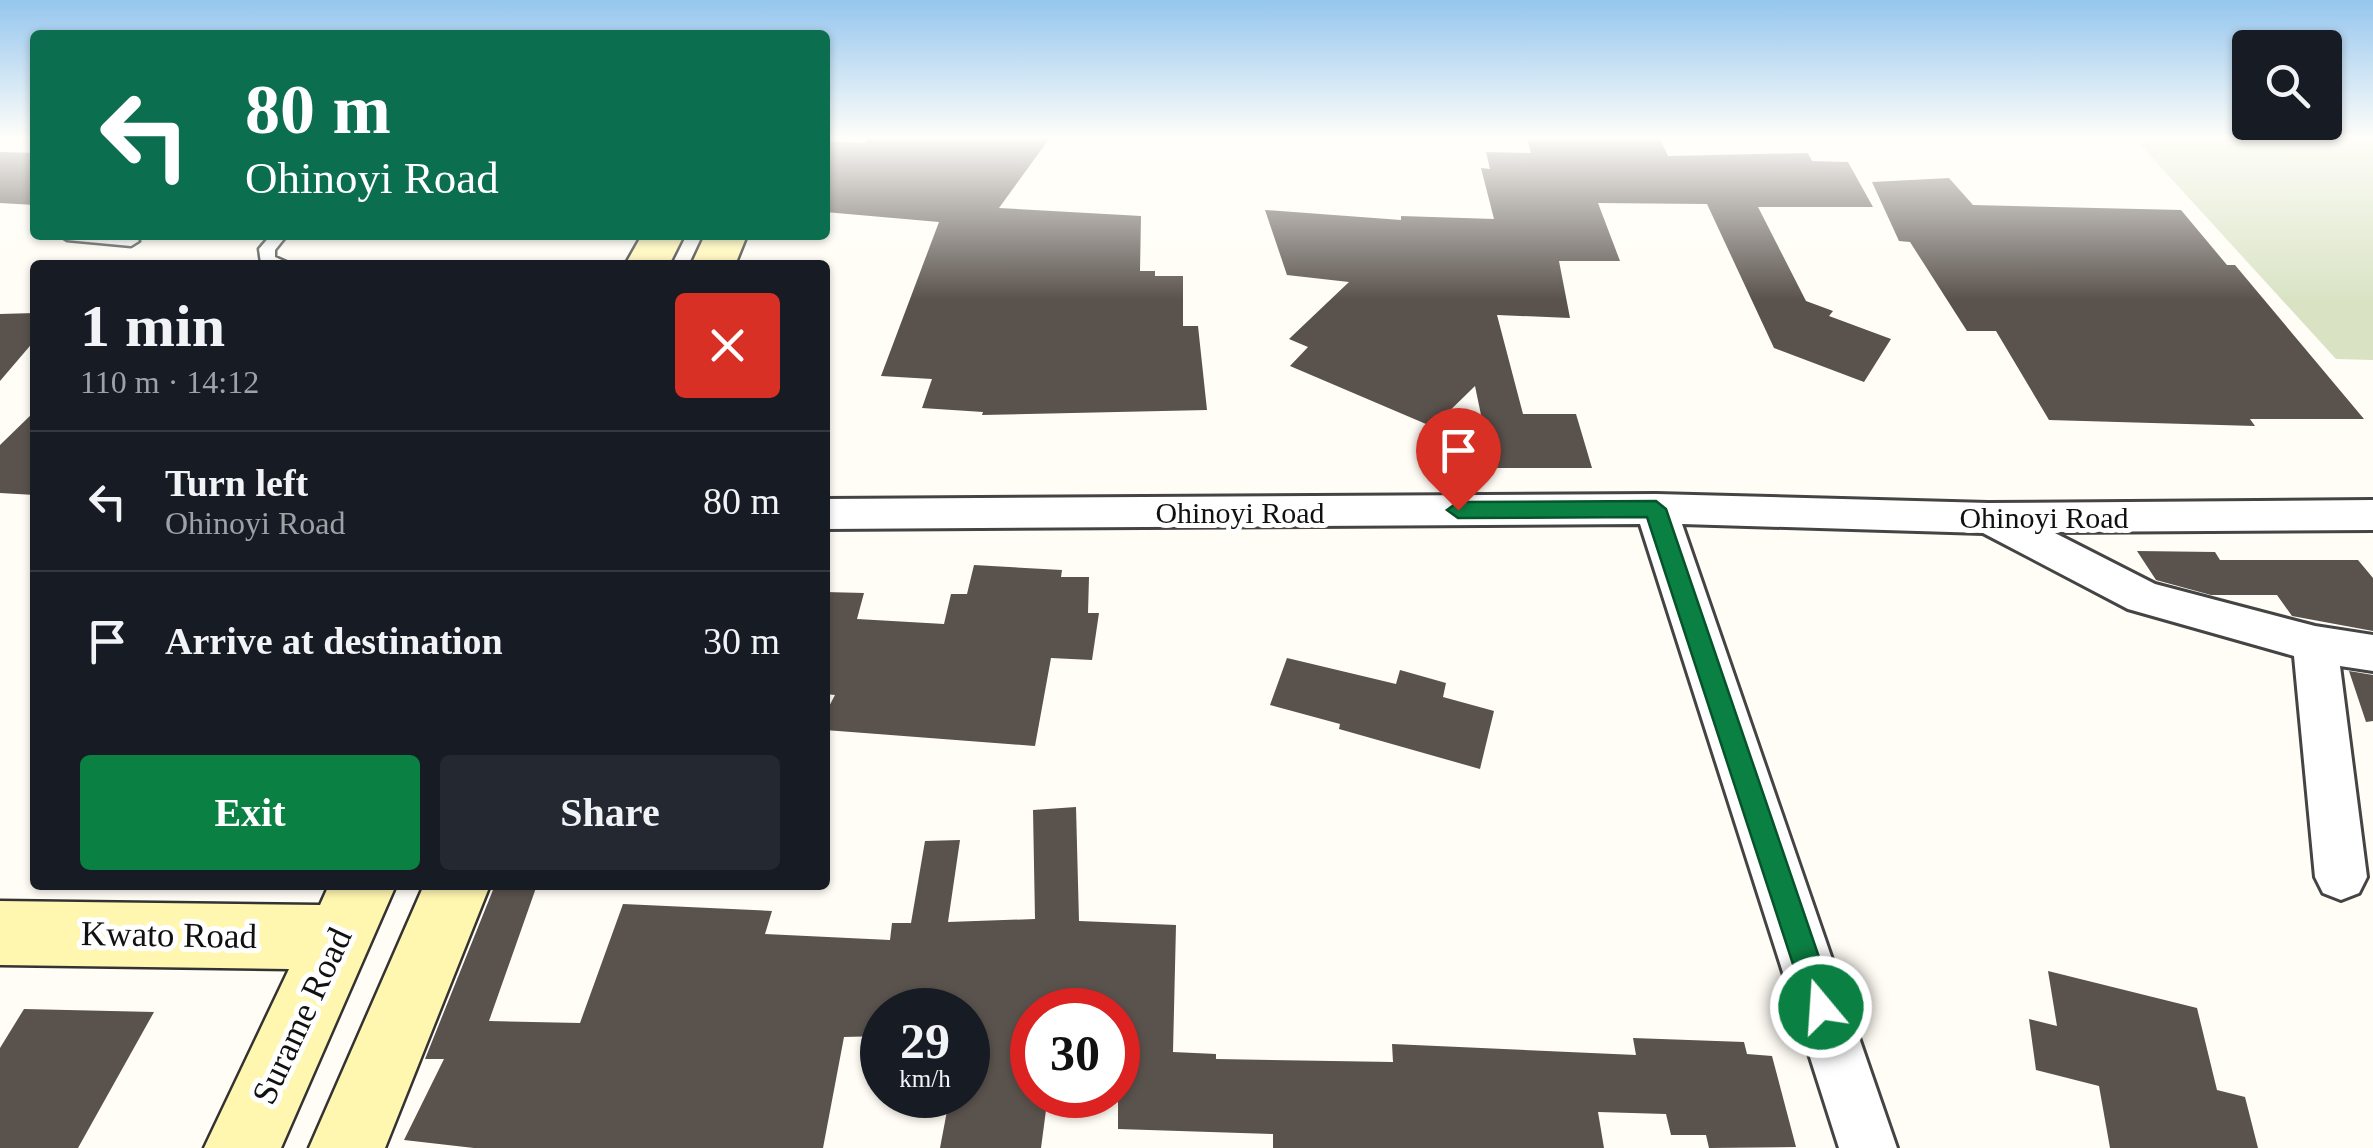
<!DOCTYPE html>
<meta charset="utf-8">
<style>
body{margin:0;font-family:Georgia,serif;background:#242831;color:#f1f3f6;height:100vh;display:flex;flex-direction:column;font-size:38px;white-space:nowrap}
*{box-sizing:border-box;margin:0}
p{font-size:32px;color:#9ea1a6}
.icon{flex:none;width:55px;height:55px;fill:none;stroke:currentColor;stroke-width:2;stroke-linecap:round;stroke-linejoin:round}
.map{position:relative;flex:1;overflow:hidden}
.side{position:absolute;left:30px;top:260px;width:800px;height:630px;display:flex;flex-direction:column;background:#171b24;border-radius:10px;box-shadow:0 2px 8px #0004}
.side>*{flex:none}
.top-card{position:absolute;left:30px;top:30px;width:800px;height:210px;border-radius:10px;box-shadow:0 2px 8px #0004;background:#0b6e4f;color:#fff;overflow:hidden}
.fabs{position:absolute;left:2232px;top:30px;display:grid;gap:20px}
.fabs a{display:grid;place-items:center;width:110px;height:110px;border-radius:10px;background:#171b24;box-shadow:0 2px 8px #0004;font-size:50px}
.speed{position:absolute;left:860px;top:988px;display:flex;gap:20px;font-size:50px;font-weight:700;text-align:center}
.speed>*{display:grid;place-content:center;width:130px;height:130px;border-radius:50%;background:#171b24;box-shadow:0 2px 8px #0004;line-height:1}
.speed small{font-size:25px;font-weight:400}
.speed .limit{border:15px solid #d22;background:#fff;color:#111}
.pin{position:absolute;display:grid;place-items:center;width:85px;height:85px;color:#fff;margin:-102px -42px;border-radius:50% 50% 50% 0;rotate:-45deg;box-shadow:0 0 10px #0007}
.pin .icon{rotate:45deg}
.me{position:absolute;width:110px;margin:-55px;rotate:342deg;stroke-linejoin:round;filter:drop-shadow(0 0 8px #0008)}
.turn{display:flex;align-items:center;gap:35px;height:210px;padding:0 50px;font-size:45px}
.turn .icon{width:130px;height:130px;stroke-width:2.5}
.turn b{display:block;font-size:70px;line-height:85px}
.round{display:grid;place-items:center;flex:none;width:105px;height:105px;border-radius:10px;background:#242831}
.summary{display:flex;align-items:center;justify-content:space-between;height:170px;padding:0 50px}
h1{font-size:60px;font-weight:700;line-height:75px}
.cta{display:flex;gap:20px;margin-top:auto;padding:20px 50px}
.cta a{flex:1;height:115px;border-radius:10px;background:#0b8043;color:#fff;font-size:40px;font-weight:700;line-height:115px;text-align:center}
.cta a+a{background:#242831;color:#f1f3f6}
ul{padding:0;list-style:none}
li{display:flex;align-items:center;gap:30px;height:140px;padding:0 50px;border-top:2px solid #363941}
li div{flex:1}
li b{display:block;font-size:38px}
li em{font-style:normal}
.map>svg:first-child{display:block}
.cemetery{fill:#d9e3c4}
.building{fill:#5a524d}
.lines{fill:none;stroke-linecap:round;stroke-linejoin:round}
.lane-casing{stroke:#444;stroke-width:5}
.street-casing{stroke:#444;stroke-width:6}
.secondary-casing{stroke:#333;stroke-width:5}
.lane{fill:#fff;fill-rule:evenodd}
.street{fill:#fff;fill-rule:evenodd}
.secondary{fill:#fff6b0;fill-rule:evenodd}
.route{fill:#0b8043;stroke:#07532c;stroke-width:2.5}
.labels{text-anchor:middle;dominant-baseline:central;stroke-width:10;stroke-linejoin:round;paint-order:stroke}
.street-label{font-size:30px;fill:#111;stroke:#fff}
.near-street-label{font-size:35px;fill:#111;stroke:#fff}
</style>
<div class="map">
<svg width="2373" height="1148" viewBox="0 0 2373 1148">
<rect width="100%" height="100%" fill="#fffdf5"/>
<!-- cemetery -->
<path class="cemetery" d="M2135,139H2373V360L2336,359Z"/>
<!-- building -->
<path class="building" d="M867,139H1049L999,208L1141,216L1140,271H1155V276H1183V326H1198L1207,410L982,415L983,412L922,408L932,379L881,376L939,222L825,212V141L865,143Z
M1527,139H1660L1668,156L1808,153L1812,161L1848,162L1873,207H1758L1806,301L1833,311L1829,316L1891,339L1864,382L1774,348L1707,204L1598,203L1620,261H1559L1570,318L1497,315L1523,414H1576L1592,468H1492L1475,386L1433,427L1290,366L1308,347L1289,339L1349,282L1287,275L1265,210L1401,220V216L1494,219L1481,168L1490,169L1486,152L1531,153Z
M0,152L35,153V205L0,203Z
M1949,178L1973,205L2181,210L2227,265H2235L2364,419H2250L2255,426L2049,420L1996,331H1967L1910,242L1899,241L1872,182Z
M35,313V340L0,381V314Z
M35,411V495L0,493V445Z
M2137,551L2215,552L2220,560H2358L2373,578V631L2292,616L2277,595H2211L2156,580Z
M974,565L1062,570L1061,577H1089L1088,613H1099L1092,660L1051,658L1035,746L825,730V714L835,695L825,694V592L864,593L857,619L944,624L951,594H967Z
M1287,658L1396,684L1400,670L1446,683L1443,697L1494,711L1480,769L1339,729L1340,724L1270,705Z
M2349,671L2373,675V721L2366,722Z
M1076,807L1079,921L1176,925L1173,1052L1216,1054V1059L1393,1062L1392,1044L1636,1055L1633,1038L1744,1042L1747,1054L1772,1056L1796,1147L1709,1148L1706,1135H1671L1666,1114L1598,1112L1604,1148H1273V1134L1118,1129V1010H1032V1095H1048L1041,1148H940L950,1095H968V1010H882V1036L844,1037L823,1148H474L404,1140L444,1059H425L495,885H537L489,1021L580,1023L623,904L772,911L765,934L890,940L892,923H911L925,841L960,840L948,922L1035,919L1033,810Z
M2048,971L2197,1008L2217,1090L2245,1097L2258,1148H2110L2099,1086L2036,1070L2029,1019L2057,1026Z
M24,1009L154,1012L78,1148H0V1048Z"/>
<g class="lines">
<!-- lane casing -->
<g class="lane-casing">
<path id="lane" d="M59,235L136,238L139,241L131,246L67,240Z
M271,235H287L275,250V257L293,265L261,263L259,249Z"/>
</g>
<!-- street casing -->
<g class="street-casing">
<path id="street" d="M1656,494L1988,503L2373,500V530L2053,532L2155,584L2315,626L2373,635V671L2340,666L2367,877L2359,893L2341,900L2323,893L2315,877L2294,656L2128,609L1983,533L1682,524L1897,1148H1839L1640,524L825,529V499Z"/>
</g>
<!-- secondary casing -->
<g class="secondary-casing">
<path id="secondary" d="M642,235H684L669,265H625Z
M705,235H747L735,265H691Z
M329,885H396L281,1148H204L289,969L0,965V901L320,905Z
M424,885H490L385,1148H309Z"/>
</g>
<!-- lane -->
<use href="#lane" class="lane"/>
<!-- street -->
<use href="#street" class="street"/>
<!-- secondary -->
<use href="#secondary" class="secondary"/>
</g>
<!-- sky -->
<linearGradient id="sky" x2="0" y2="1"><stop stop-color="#95c6ee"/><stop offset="0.46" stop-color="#fffefa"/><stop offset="1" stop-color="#fffefa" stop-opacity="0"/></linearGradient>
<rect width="2373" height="300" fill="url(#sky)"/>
<!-- route -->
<path class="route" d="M1656,501L1666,509L1836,1007L1832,1017L1821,1022L1811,1017L1807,1007L1647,517L1458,518L1447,510L1458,502Z"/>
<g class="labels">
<!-- street labels -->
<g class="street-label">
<text x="1240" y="512">Ohinoyi Road</text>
<text x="2044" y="517">Ohinoyi Road</text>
</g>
<!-- near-street labels -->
<g class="near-street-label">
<text transform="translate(169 935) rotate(1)">Kwato Road</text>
<text transform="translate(302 1016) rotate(-65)">Surame Road</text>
</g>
</g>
</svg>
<div class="fabs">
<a><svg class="icon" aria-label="search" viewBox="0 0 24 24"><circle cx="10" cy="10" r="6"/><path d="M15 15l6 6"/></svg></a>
</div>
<div class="speed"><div>29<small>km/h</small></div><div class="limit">30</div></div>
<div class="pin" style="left:1458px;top:510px;background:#d93025"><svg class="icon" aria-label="arrive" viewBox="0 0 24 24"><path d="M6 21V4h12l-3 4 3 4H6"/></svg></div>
<svg class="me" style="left:1821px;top:1007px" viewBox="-20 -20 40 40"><circle r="17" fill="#0b8043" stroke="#fff" stroke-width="3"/><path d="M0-11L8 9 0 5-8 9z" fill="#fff"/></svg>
<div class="top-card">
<div class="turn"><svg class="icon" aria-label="left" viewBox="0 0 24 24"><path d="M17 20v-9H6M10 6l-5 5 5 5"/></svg><div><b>80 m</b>Ohinoyi Road</div></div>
</div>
<section class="side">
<div class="summary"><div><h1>1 min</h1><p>110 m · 14:12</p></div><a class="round" style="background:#d93025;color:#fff"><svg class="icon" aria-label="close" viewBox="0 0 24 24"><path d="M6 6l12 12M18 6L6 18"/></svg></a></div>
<ul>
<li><svg class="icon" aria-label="left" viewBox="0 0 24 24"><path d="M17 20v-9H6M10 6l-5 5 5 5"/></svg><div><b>Turn left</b><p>Ohinoyi Road</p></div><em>80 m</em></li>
<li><svg class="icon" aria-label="arrive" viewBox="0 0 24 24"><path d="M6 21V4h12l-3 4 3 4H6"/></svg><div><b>Arrive at destination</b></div><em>30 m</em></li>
</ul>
<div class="cta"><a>Exit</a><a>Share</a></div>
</section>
</div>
